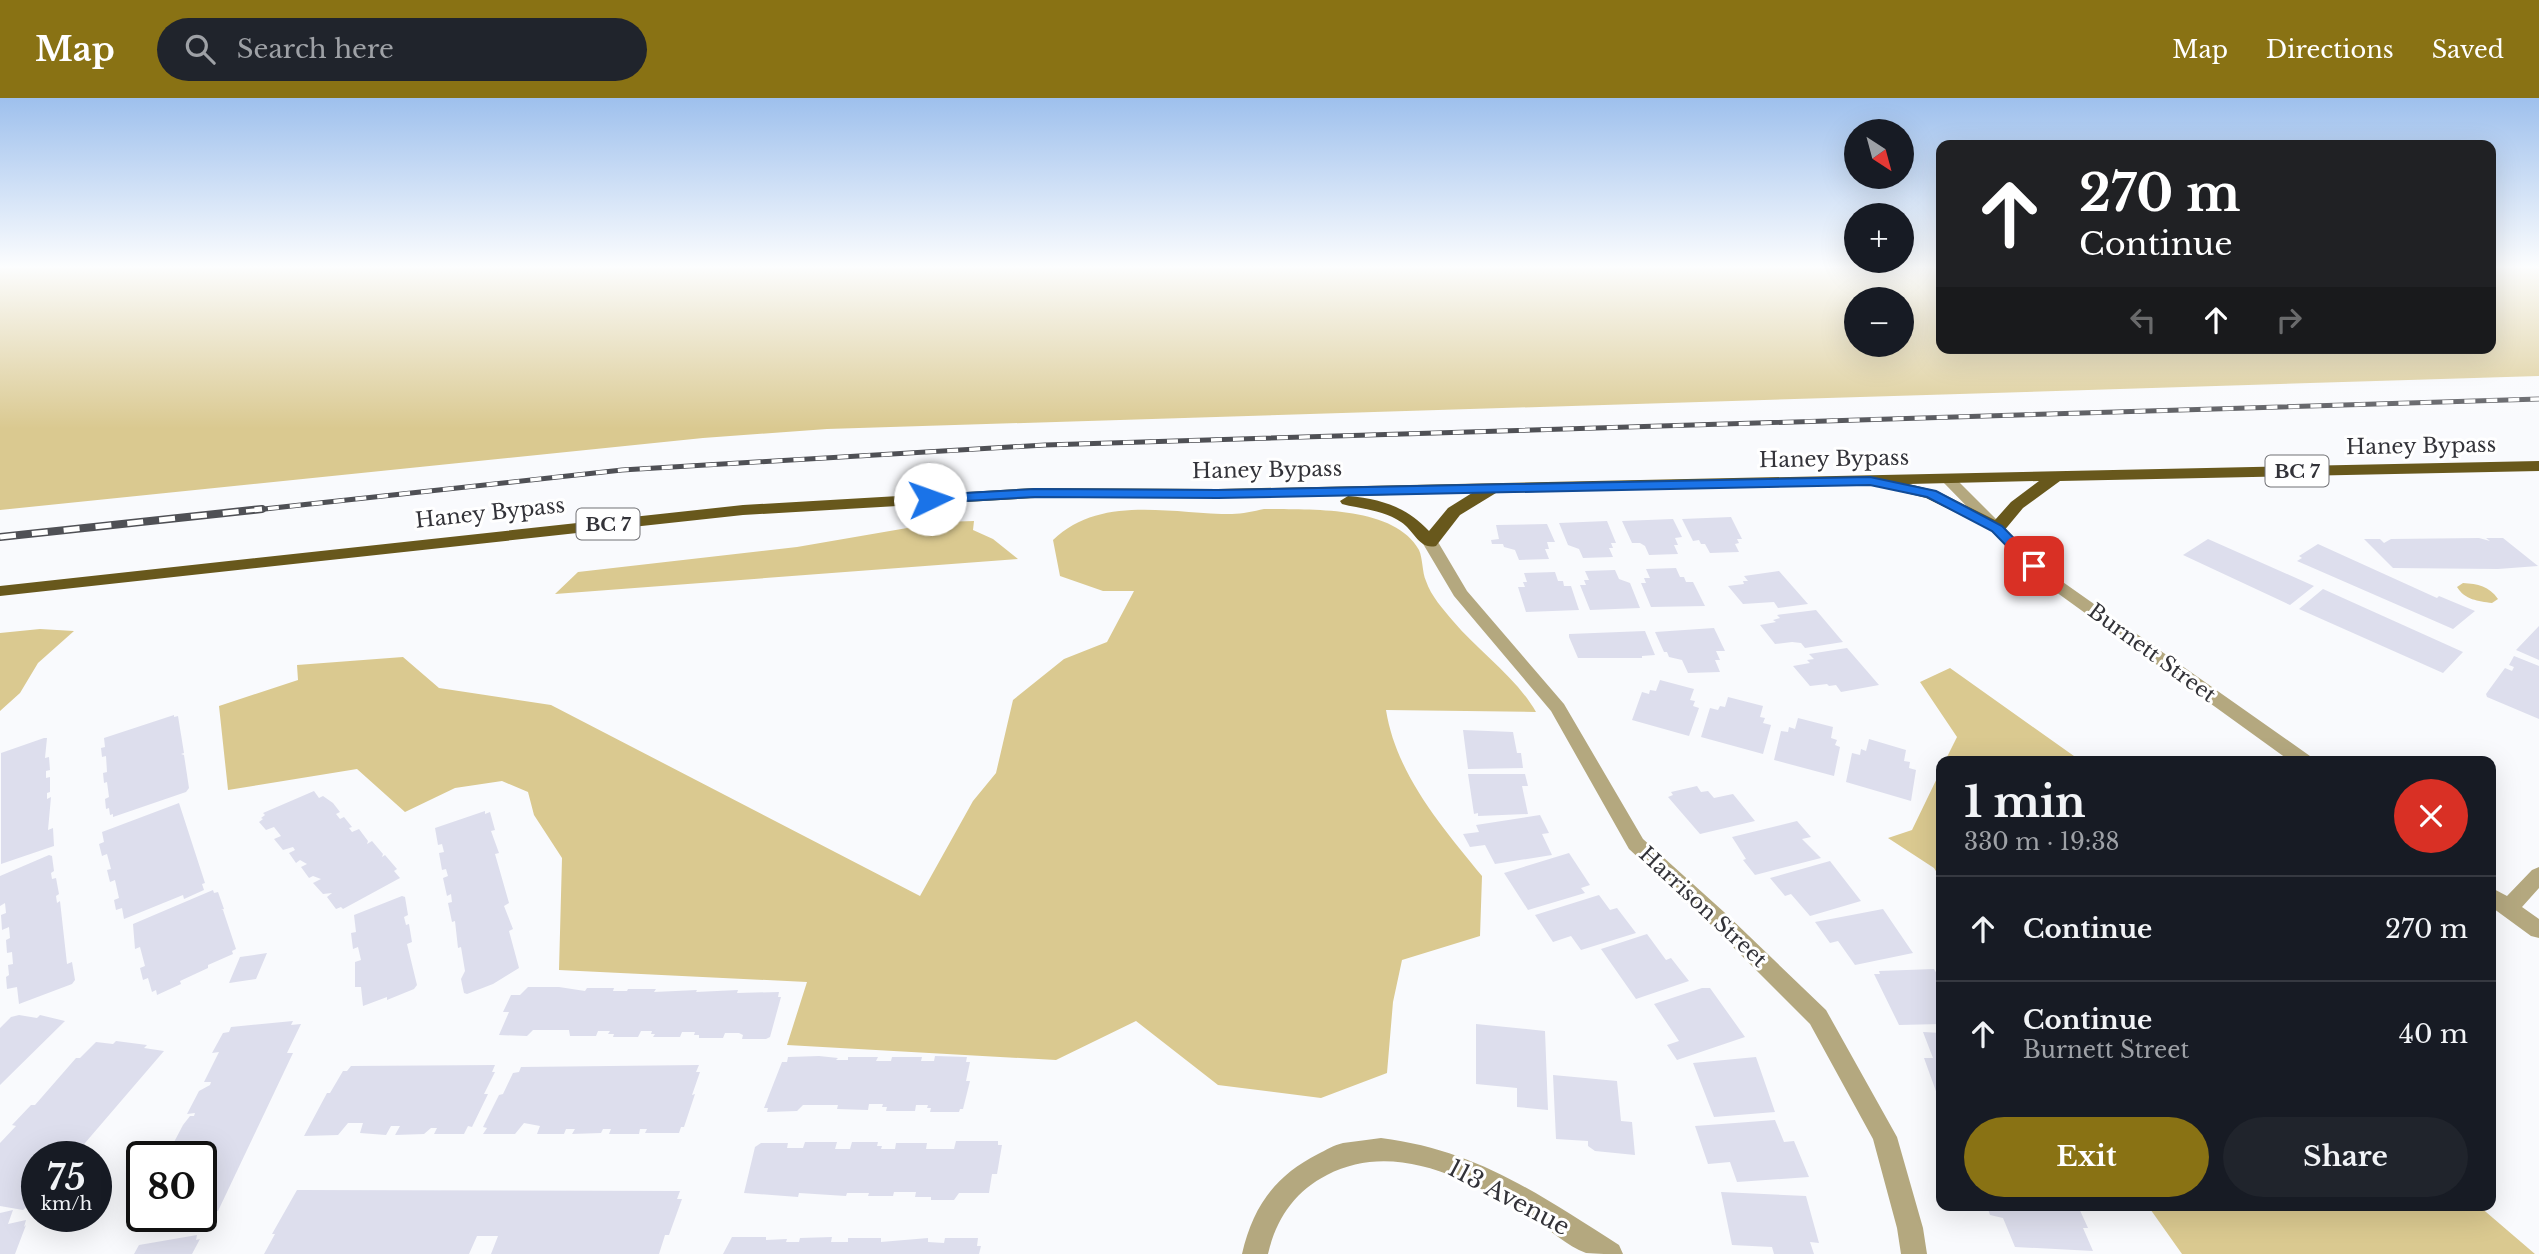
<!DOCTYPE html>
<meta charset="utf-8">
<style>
body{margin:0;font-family:"Libre Baskerville",serif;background:#20242c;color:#f1f3f6;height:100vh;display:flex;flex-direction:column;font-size:26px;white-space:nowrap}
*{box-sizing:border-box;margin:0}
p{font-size:23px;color:#9ea1a6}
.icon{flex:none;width:38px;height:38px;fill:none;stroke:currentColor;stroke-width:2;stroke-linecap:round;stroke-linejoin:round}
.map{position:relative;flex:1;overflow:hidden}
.drawer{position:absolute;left:1936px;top:658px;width:560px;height:455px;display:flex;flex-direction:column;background:#171b24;border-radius:14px;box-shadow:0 7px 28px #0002}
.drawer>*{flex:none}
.banner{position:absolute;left:1936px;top:42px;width:560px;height:214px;border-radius:14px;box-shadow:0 7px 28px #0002;background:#202124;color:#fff;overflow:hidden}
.needle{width:46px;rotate:144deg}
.buttons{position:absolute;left:1844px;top:21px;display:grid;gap:14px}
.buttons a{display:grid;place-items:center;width:70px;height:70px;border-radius:50%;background:#171b24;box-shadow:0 7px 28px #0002;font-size:35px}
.speed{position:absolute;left:21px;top:1043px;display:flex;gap:14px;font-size:35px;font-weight:700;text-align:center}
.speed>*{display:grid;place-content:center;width:91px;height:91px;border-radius:50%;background:#171b24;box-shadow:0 7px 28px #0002;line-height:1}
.speed small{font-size:18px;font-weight:400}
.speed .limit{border:4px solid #111;border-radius:10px;background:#fff;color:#111}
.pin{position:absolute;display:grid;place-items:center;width:60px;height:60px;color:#fff;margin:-30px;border-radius:14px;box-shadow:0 4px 10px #0006}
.me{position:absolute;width:77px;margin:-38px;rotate:87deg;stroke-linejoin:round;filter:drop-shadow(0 0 5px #0008)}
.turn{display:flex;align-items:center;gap:24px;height:147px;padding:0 28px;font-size:32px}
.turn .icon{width:91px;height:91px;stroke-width:2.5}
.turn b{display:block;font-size:49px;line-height:60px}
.lanes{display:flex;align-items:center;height:66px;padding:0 28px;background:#0003;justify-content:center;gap:35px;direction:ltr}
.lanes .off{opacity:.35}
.round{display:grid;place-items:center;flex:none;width:74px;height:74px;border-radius:37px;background:#20242c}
.summary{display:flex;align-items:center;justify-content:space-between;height:119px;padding:0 28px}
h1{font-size:42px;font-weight:700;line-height:52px}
.primary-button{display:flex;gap:14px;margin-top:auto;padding:14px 28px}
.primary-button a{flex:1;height:80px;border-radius:42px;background:#897214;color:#fff;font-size:28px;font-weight:700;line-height:80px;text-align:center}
.primary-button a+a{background:#20242c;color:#f1f3f6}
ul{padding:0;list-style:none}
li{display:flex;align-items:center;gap:21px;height:105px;padding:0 28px;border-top:2px solid #363941}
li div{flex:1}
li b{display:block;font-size:26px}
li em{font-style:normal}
header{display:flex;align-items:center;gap:42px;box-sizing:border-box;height:98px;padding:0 35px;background:#897214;color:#fff}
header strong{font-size:33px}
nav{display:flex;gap:38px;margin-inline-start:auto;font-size:24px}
.search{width:490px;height:63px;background:#20242c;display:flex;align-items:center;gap:18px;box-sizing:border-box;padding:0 24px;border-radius:38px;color:#9ea1a6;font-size:26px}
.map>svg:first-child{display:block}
.green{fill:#dac990;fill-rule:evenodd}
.building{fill:#dddeed}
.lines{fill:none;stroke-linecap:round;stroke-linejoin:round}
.minor{fill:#b4a87f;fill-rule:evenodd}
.trunk{fill:#68581c;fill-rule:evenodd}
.rail-far1-casing{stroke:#4f5055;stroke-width:5}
.rail-casing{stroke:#4f5055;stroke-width:8}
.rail-far1{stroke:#fff;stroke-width:3.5;stroke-dasharray:11;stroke-linecap:butt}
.rail{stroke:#fff;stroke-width:5;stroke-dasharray:16;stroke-linecap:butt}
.route{fill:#1a73e8;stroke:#114b97;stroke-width:2}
.labels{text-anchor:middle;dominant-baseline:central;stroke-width:6;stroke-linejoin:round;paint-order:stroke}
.shield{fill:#fff;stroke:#707074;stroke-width:2}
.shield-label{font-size:19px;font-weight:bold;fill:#333339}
.street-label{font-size:21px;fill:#333339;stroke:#fff}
.near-street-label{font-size:24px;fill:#333339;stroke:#fff}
</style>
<header>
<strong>Map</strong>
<div class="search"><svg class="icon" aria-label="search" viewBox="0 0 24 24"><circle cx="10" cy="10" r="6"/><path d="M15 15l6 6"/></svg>Search here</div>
<nav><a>Map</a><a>Directions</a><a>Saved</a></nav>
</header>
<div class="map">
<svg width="2539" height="1156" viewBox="0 0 2539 1156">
<rect width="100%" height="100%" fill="#f9fafd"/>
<!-- green -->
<path class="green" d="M0,169H1941V250H2490V169H2539V278L827,331L703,340L0,412ZM1857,201H1902V247H1857Z
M1264,411C1309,412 1394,407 1419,452C1423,461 1422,474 1426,483C1431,498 1443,511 1453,523C1479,554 1516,579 1536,614L1386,612C1396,676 1442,729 1482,778L1480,838L1402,862L1393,904L1387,975L1321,1000L1218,987L1136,923L1056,962L787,947L807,884L559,872L562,760L534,717L528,694L502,683L455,690L405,714L357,671L228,692L219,608L298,582L297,567L403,559L439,590L551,607L920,798L973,703L996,675L1013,602L1064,561L1107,544L1134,493H1103L1060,478L1053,442C1100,396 1172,416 1232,416C1242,416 1254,413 1264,411Z
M974,423L973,432L993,441L1018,461L555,496L578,474L797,449L942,424Z
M2463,485C2478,486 2489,488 2498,501L2492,505C2478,503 2465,502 2457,489Z
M40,531L74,533L38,565L20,595L0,613V535Z
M1950,570L2081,663H1945L1957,639L1920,584Z
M1941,672V781L1934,770L1888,740L1912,732Z
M2148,1108H2479L2535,1156H2182Z"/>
<!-- building -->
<path class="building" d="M1731,419L1742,441H1737L1739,445L1735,446L1739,454L1710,455L1705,446H1701L1699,442L1693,443L1682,421Z
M1673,421L1682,439L1675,440L1678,447H1674L1678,456L1649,457L1645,448L1640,445H1632L1622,423Z
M1607,423L1616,445H1611L1613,450H1609L1613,459L1583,460L1579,451L1568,447L1559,425Z
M1547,426L1555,444H1547L1549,451H1545L1549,461L1519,462L1515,452L1504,449L1503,446H1492L1491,442L1499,441L1496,427Z
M2479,440L2490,443L2486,440H2503L2538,468L2498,471L2393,470L2364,441H2380L2384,445L2391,441Z
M2208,441L2314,488L2290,507L2183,457Z
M2318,446L2437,500L2439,498L2475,513L2453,531L2297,463L2302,460L2299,458Z
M1676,470L1680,479H1684L1686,484H1693L1705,508L1651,509L1641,485H1646L1644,480H1650L1646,471Z
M1615,472L1619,481L1630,485L1640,510L1590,512L1580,487H1586L1584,482H1589L1585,473Z
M1779,473L1808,506L1778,510L1774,504L1743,506L1728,488L1744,486L1743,483H1748L1744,478Z
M1555,474L1558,483H1563L1564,488H1571L1579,512L1526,514L1518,489H1525L1523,484H1527L1524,475Z
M2323,491L2463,554L2443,575L2299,511Z
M1816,512L1843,544L1805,550L1801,545L1792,544L1775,546L1760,527L1776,524L1773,522L1780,520L1777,517Z
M2539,528V562L2516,552Z
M1714,530L1725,553H1716L1720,562H1715L1720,574L1688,575L1682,562L1669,559L1667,554H1664L1655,534Z
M1645,533L1655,557L1642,558V560H1578L1569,539V536Z
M1847,550L1879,587L1841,594L1836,587L1829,588L1827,586L1810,588L1793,568L1810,565L1807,562L1814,561L1809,556Z
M2514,558L2539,568V621L2487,599L2486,596L2505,570L2512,573L2514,569L2509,567Z
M1660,582L1694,591L1690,602L1695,603L1693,608L1699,610L1689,638L1632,622L1642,594L1649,596L1650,592L1656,593Z
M1728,599L1763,608L1760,619L1765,620L1763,625L1771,627L1763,656L1701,639L1710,610L1718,612L1720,608L1725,609Z
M174,617V619L178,618L184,655L181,656L184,657L189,690L186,694L113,719V716L110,717L109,710L106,711L105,701L109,699L107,684L104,685L103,675L107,674L106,658L102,659L101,650L105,649L104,640Z
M1798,620L1833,629L1831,640L1837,642L1835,647L1840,649L1834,678L1774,662L1781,633L1788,634L1789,629L1795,631Z
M1463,632L1513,634L1517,655H1521L1523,670L1468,671Z
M44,640H47L45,660L49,659L50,672L46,673V680L50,679V694L47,695V701L51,699L48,732L53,730L54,748L1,766V655Z
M1869,641L1906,652L1904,663L1910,664L1909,670L1916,672L1911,703L1846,684L1852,655L1860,657L1861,651L1866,653Z
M1468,676H1525L1528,688H1522L1528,716L1478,718V715L1474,716Z
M1697,688L1701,694L1708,693L1714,700L1733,696L1755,723L1700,736L1668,699L1673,697L1671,694Z
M314,693L319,700L323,698L333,705L340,714L336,716L340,721L344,719L352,729L349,730L352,734L359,731L368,743L367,746L372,743L383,756L382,759L385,757L397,771L394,773L400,780L343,811L341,809L336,811L327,799L332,795L323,796L313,785L321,781L313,778L309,780L301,769L307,766L300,762L296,765L289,755L295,752L293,749L283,752L274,741L281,738L274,729L266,732L259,724L263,721L261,720L265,717L263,715Z
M179,705L205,785L202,786L204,792L184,801L183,797L124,821L122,810L116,812L114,802L119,800L115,782L110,784L107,772L111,771L107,756L102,758L99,746L104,744L102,734Z
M485,713V716L490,714L495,732L491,733L499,755L495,756L509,805L504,808L513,831L509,833L519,870L493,886L467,896L464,895L461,881L465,873L461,849L458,850L455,823L452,824L448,805L452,804L451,796L447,798L443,780L448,778L446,771L442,772L439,755L444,754L442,746L438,747L435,730Z
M1540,717L1549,735L1542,736L1552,757L1495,766L1485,747L1470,749L1463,736L1479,734L1476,727Z
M1797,723L1811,739L1802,741L1821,760L1755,777L1743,762L1746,761L1732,739Z
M1569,755L1590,787L1581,790L1585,795L1528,812L1504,775Z
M49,757L52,758L54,773L51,775L52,781L56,780L59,796L56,798L57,805L60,803L67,866L72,864L75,882L72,886L19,906L17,889L7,891L6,879L9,877L8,867L13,866L12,854L7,855L6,842L10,840L9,829L2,832L1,817L6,815L5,805L0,808V778Z
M1830,763L1861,803L1810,818L1791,796L1785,798L1770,780Z
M213,792L214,795L218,794L224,811L221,812H223L236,851L232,853L233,856L208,867V870L180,883L181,886L157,897L156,892L152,894L148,880L143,882L140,870L145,868L140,849L135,851L133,826Z
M1599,797L1610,812L1617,810L1636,835L1581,852L1571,838L1553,844L1535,817Z
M402,798L405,799L408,817L404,819L406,827L409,826L412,844L407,846L417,887L414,891L387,902V899L363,908L361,889H355V864L361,862L358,849L353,851L351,835L356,834L354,817Z
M1883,811L1913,855L1855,867L1838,843L1830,845L1815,824Z
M1647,836L1666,862L1671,860L1689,883L1636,901L1601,851Z
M267,855L256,881L229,885L240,859Z
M1934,871L1941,883V926L1899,927L1874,876H1880L1879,873Z
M528,889H559L585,893L587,890H614L613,893H627L628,891H656L654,894L697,892L696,894L738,892L737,895L779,894L778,899H781L770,939L766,941H742L743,937L739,935H725L723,940H699V937H694L695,934H682L680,939H653L655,936H651L652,933H641L638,939H613L614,936H608L610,933H598L596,938H570L569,932H533L527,938L499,937L509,914H503L511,897H520Z
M1702,890H1710L1745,939L1677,962L1667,947L1679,943L1654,906Z
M19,917L37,920L40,917L65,923L0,987V930L11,919Z
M293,923L291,927L301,926L287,955H293L218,1113L207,1114L204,1122L133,1130L136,1124H131L142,1105V1118H201V1059H170L180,1047L172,1048L183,1027L190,1018H194L195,1015L187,1016L199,993L210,987L211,984H204L219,954L212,955L223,935L229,934L231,929Z
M1476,926L1545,933L1548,1012L1517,1009V990L1476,986Z
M1923,934L1941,935V996H1937L1924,960H1933Z
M116,943L147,947L144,950L164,953L73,1059H37V1099L30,1106L23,1112L0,1108V1045L16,1028L12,1027L31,1007H35L76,960H80L96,944L113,946Z
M819,958L838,960L836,962H848V959H878L876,963H891L892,959H922L921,963H934L935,958L967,959L966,964H970L966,983H970L963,1011H960L959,1014H930L931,1010H927L928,1007H916L915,1013H886L887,1009H882L883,1006H869L868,1012L837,1011L838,1007H803L797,1013L767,1014L768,1010H764L782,964H787L788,959Z
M1756,959L1775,1014L1714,1019L1693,965Z
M495,967L492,974H495L484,996H488L472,1029L468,1028L464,1036H434L437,1030H431L424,1036L395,1037L400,1028H391L386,1037L360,1035L363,1025H348L338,1037L304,1038L327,995H330L343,973H347L351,968Z
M699,967L696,974H700L692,997L695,996L684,1029H681L679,1035H645L647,1031H640L639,1036H609L611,1031H603L601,1035L572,1036L575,1031H566L564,1036H537L540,1028L524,1025L515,1036H483L487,1030L483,1029L499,997L503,996L513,975L519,974L521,969Z
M1553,977L1617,983L1621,1023L1632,1024L1635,1057L1595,1053L1588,1048V1043L1556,1041Z
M1775,1022L1784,1044L1794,1043L1809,1079L1737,1084L1730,1064L1708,1066L1695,1028Z
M956,1043H998V1047H1002L997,1076H992L989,1095H959L954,1102H931V1099H915L916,1094H894L893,1098H868L869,1095H847L846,1098L799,1095L798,1099L744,1095L755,1049L761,1045H788L787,1050H803L805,1044H837L835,1051H850L852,1044H878L877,1048H882L881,1051H895L896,1045H927L926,1051H954Z
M297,1092L680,1093L677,1101H682L669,1137H665L659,1156H491L498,1138H477L469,1156H264L275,1136H272Z
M1721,1094L1806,1098L1819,1145L1810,1144L1814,1156H1774L1772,1149L1732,1147Z
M1987,1108H2078L2088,1130H2083L2093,1153L2015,1149L2003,1120L1990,1117Z
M13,1112L8,1126L26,1122L24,1129L26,1127L15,1156H0V1115Z
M197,1137L196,1142L200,1141L192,1156H134L139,1147Z
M732,1139H766V1142L787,1141L786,1144H799L800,1140L832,1139L831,1144H848V1140H881V1144L928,1140V1144L944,1145L945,1140H978L977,1148H981L979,1156H723Z"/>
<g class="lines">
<!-- minor -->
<path class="minor" d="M1948,377L1953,378L2050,475L2310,658L2312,663H2290L2038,481L1943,384L1941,381Z
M1430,439L1438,444L1467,493L1564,606L1643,741L1724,814L1826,912L1897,1039L1923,1130L1927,1156H1901L1897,1130L1873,1041L1810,926L1710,826L1629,751L1551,613L1454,498L1422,444Z
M2539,769V790L2522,809L2539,821V840L2531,838L2490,808V789L2507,798L2532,772Z
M1381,1040C1477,1052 1540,1097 1619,1147L1623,1156C1612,1156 1596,1156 1586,1155C1567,1148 1549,1131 1532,1120C1472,1083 1396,1041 1327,1077C1295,1093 1276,1121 1268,1156H1242C1253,1108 1275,1078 1318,1056C1326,1052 1334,1047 1343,1045C1356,1043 1369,1042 1381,1040Z"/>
<!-- trunk -->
<path class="trunk" d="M2539,363V373L2060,383L2023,410L2003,434L1997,435L1926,400L1898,393L1896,390L1899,386L1496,395L1460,417L1436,448C1419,452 1414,432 1401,424C1384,412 1361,411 1342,406L1340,403L1348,398L1035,400L743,417L0,498V488L743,407L1035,390L1218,391ZM2039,383L2011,404L1995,422L1937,393L1909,386ZM1472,395L1448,410L1429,433C1406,409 1382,401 1348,398Z"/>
<!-- rail-far1 casing -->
<g class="rail-far1-casing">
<path id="rail-far1" d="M246,413L622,372L1045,347L2539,301"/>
</g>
<!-- rail casing -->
<g class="rail-casing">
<path id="rail" d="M0,439L262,411"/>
</g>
<!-- rail-far1 -->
<use href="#rail-far1" class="rail-far1"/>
<!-- rail -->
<use href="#rail" class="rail"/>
</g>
<!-- sky -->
<linearGradient id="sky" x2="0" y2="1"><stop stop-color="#9ec0ed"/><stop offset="0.51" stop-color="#fcfdfe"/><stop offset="1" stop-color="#fcfdfe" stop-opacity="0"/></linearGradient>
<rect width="2539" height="331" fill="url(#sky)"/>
<!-- route -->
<path class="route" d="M1870,379L1936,393L2002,428L2041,468L2039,471H2029L1992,433L1927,399L1870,387L1218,400L1035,399L930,405L923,401L930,397L1035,391L1218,392Z"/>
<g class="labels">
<!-- shield labels -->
<g class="shield">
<rect x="2265.5" y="357.5" width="63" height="31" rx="5"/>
<rect x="576.5" y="410.5" width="63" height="31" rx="5"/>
</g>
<g class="shield-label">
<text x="2297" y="373">BC 7</text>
<text x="608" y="426">BC 7</text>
</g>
<!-- street labels -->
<g class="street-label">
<text transform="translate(2421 348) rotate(-1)">Haney Bypass</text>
<text transform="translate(1834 361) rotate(-1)">Haney Bypass</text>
<text transform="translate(1267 372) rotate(-1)">Haney Bypass</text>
<text transform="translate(490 415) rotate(-6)">Haney Bypass</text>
<text transform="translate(2152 555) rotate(36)">Burnett Street</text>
<text transform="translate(1703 809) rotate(43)">Harrison Street</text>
</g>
<!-- near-street labels -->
<g class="near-street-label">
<text transform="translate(1509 1099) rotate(28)">113 Avenue</text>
</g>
</g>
</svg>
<div class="buttons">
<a><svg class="needle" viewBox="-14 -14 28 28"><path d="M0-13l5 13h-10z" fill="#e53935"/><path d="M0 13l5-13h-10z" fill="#9ea1a6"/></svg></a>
<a>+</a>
<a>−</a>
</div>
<div class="speed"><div>75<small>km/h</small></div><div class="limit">80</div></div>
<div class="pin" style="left:2034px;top:468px;background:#d93025"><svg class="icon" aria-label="arrive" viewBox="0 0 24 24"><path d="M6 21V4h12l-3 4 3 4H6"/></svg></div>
<svg class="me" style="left:930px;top:401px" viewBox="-20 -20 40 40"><circle r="19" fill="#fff"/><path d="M0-13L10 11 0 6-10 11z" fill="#1a73e8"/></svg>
<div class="banner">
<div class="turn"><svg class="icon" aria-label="ahead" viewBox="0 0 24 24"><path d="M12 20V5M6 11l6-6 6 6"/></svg><div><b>270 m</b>Continue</div></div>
<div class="lanes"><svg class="icon off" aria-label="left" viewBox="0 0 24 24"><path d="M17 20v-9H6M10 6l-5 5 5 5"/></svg><svg class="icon" aria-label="ahead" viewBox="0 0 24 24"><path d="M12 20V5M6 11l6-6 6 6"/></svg><svg class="icon off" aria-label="right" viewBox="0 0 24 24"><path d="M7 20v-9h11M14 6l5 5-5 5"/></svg></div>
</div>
<section class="drawer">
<div class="summary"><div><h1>1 min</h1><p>330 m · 19:38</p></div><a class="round" style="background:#d93025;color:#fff"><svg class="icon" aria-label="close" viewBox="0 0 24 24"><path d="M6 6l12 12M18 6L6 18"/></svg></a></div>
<ul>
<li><svg class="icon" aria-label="ahead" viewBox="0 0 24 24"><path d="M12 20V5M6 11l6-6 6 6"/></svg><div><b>Continue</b></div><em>270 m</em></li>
<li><svg class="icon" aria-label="ahead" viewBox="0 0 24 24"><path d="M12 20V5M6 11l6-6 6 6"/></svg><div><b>Continue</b><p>Burnett Street</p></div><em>40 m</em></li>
</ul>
<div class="primary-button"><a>Exit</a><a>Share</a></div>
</section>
</div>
